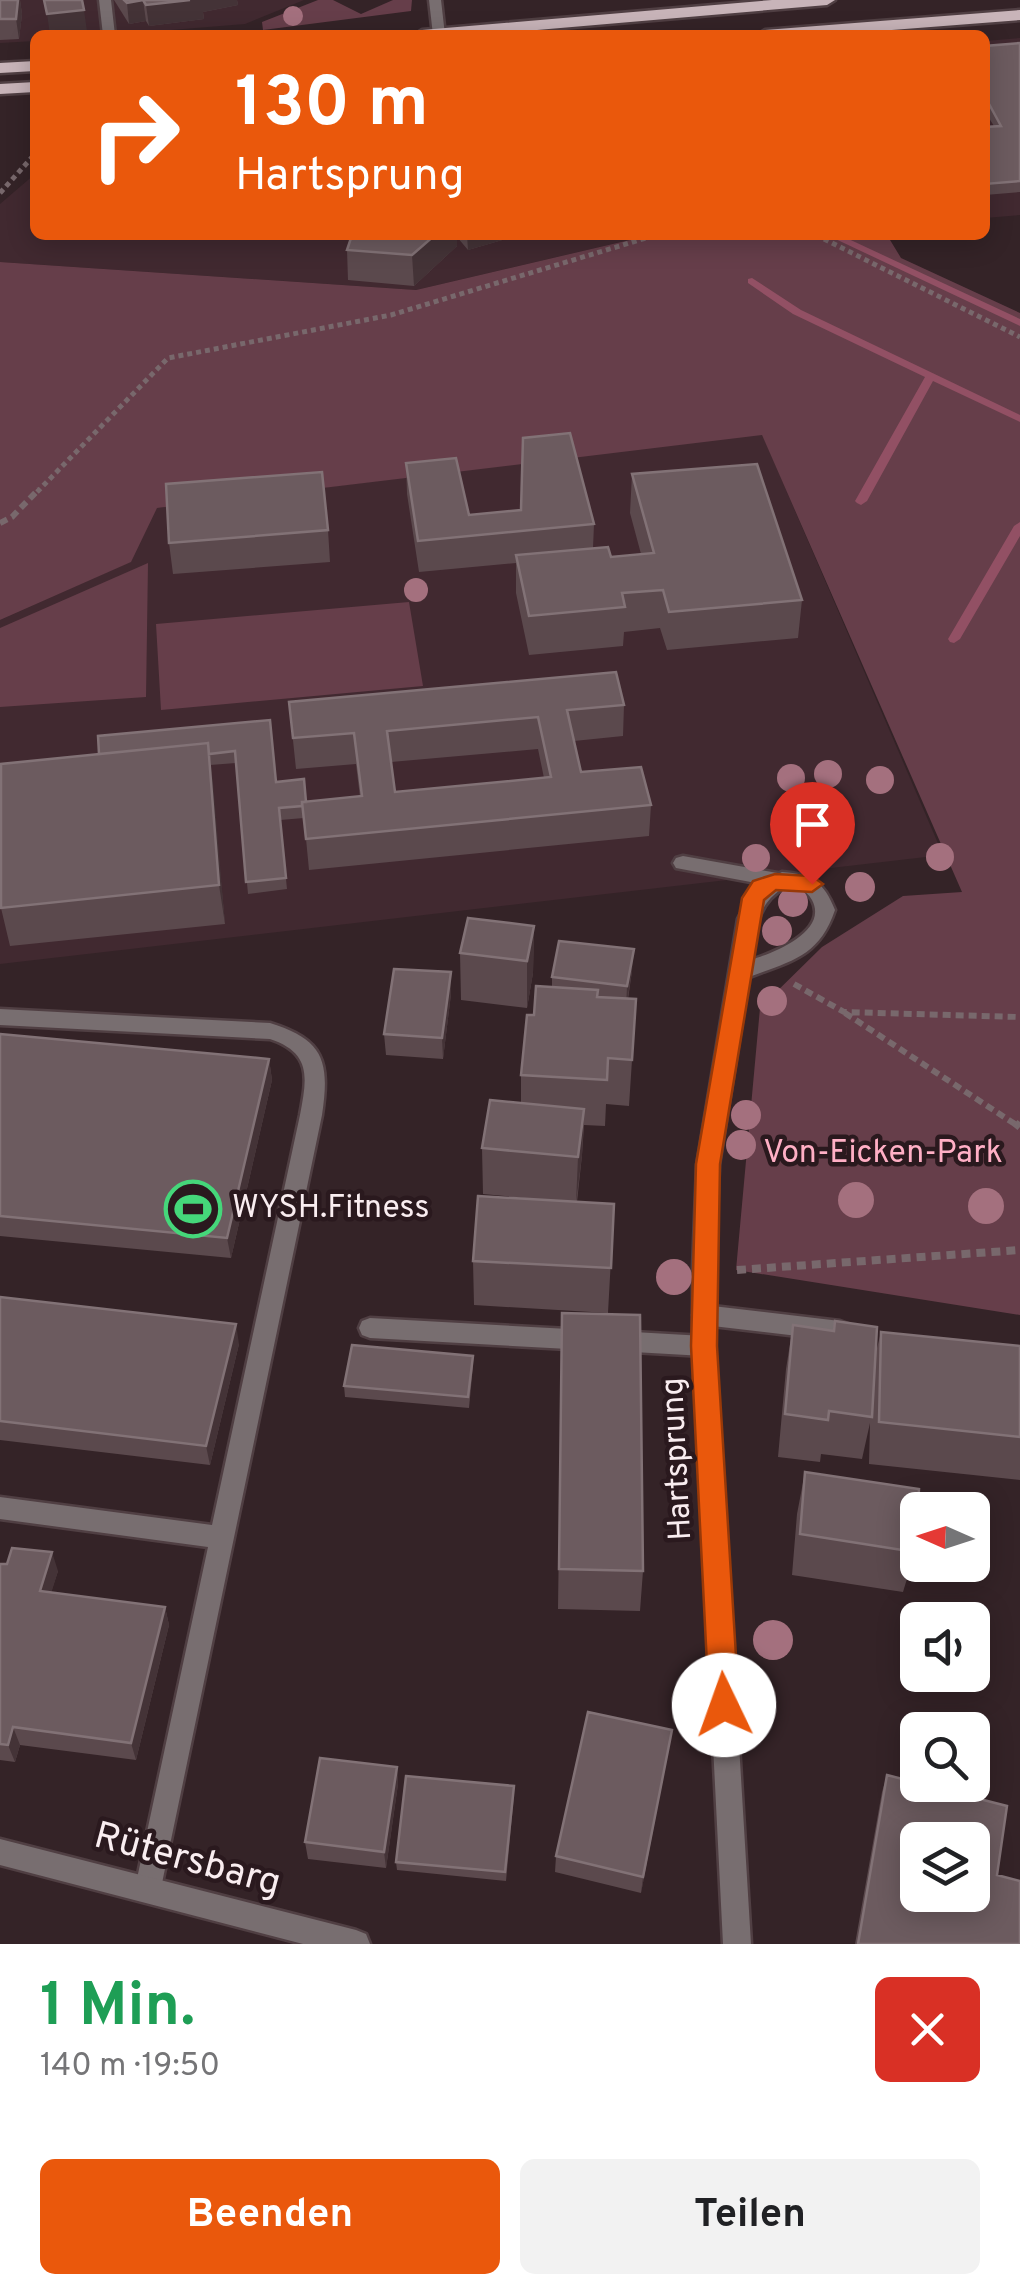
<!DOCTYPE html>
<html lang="de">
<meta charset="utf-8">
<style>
body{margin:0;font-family:Overpass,sans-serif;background:#f2f2f2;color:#202124;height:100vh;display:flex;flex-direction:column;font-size:38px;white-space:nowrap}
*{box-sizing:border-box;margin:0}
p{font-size:32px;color:#757577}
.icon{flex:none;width:55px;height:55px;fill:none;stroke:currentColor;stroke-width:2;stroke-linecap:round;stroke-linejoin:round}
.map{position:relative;height:1944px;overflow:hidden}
.details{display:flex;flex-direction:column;background:#fff;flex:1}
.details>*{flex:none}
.top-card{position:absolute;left:30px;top:30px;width:960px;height:210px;border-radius:15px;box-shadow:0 5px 25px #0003;background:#ea580c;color:#fff;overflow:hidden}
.needle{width:65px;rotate:273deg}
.controls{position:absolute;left:900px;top:1492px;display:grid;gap:20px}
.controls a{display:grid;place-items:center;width:90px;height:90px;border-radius:15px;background:#fff;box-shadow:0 5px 25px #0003;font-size:50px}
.pin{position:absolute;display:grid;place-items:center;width:85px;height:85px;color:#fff;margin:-102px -42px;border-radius:50% 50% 50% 0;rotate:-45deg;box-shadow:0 0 10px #0007}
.pin .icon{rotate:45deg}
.me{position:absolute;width:110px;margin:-55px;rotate:357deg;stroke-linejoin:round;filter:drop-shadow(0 0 8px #0008)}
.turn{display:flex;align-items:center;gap:35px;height:210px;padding:0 40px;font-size:45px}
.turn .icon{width:130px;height:130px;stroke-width:2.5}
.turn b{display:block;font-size:70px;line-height:85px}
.round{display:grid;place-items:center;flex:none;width:105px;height:105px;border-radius:15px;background:#f2f2f2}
.overview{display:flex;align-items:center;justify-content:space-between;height:170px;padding:0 40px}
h1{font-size:60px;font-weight:700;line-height:75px;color:#1e9e55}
.button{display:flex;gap:20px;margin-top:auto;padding:20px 40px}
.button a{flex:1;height:115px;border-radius:15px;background:#ea580c;color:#fff;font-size:40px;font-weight:700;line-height:115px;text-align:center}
.button a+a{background:#f2f2f2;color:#202124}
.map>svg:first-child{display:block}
.built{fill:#412930}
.green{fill:#663e4a}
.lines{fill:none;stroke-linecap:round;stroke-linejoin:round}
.stream{fill:#925064;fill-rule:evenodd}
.service-casing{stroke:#503f43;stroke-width:5}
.minor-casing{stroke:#503f43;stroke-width:5}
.primary-casing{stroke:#503f43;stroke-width:5}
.path-far2{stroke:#78686c;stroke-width:5;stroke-dasharray:5 4;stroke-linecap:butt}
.path-far1{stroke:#78686c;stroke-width:6;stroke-dasharray:8 5;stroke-linecap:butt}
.path{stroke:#78686c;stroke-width:8;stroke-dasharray:9 6;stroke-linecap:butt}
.service{fill:#786e70;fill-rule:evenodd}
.minor{fill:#786e70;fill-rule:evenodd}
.primary{fill:#c8b4b9;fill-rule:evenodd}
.tree{fill:#a4707e}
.wall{fill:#5b494d;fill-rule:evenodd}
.shaded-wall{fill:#443337}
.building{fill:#6c5b5f;stroke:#827276;stroke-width:2.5;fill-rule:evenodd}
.route{fill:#ea580c;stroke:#983908;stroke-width:2.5}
.labels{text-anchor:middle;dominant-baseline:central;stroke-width:9;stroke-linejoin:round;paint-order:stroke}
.park-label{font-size:32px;fill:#ffafc5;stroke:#2a191e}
.poi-label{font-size:32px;fill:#f9edf0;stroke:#2a191e;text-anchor:start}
.street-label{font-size:32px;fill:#f9edf0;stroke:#2a191e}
.near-street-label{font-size:38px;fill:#f9edf0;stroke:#2a191e}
</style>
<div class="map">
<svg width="1020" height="1944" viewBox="0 0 1020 1944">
<rect width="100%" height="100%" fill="#342327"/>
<!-- built -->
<path class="built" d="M0,0H304L245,24L109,35H35V41L0,43Z
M1020,38V215L985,218V41Z
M35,174V235H651L416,290L0,262V204Z
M762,434L943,855L0,964V620L130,562L156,508Z"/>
<!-- green -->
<path class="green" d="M318,0H333L361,14L393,0H412L411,11L263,30L262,22Z
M651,235H887L901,258L1020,313V1315L736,1270L760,1008L822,947L903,896L962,892L762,435L157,508L131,562L0,620V262L416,290Z
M148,563L146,697L0,707V628Z
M409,602L423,686L161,710L156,624Z"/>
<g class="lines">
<!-- stream -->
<path class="stream" d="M827,235H840L1020,319V326Z
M752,278L801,310L1020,415V422L933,381L867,501L861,505L857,503L855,501L925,377L793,314L748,283V279Z
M1020,522V536L960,639L954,643L950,642L948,639L1014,526Z"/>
<!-- service casing -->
<g class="service-casing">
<path id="service" d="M99,0H111L115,35H103Z
M683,856L783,874L793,881L783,888L676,868L673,863L676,858Z
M0,1009L270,1023C324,1040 330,1061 322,1115L161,1888L158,1898L148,1901L138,1898L135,1888L208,1547L0,1519V1497L212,1525L300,1115C307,1078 312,1053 270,1039L0,1025Z
M704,1305L840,1321L848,1324L851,1331L848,1338L840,1341L704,1325L696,1322L693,1315L696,1308Z
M370,1318L587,1330L595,1333L598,1340L595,1347L587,1350L370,1338L362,1335L359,1328L362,1321Z
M616,1331L704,1336L712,1339L715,1346L712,1353L704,1356L616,1351L608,1348L605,1341L608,1334Z"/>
</g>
<!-- minor casing -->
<g class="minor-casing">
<path id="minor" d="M429,0H441L445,35H433Z
M782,872C812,874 824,882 835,910C819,957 791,961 749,977L719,1165L715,1269V1346L751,1944H723L693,1346V1269L697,1165L738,919L755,886ZM785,887C796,887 806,889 812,900C829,932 772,953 751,960C756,929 756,904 785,887Z
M0,1839L356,1930L366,1934L370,1944H303L0,1865Z"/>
</g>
<!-- primary casing -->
<g class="primary-casing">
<path id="primary" d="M772,0H835L827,5L478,35H414L422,30Z
M1020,10V20L827,35H757L765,30Z
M35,61V71L0,73V63Z
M35,82V92L0,94V84Z"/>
</g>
<!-- path-far2 -->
<path class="path-far2" d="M0,193L35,154
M816,235L1020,337
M37,492L168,358L391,315L656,235"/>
<!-- path-far1 -->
<path class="path-far1" d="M0,523L12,517L39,489
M794,984L844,1012L1020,1017
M845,1013L1018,1126"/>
<!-- path -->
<path class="path" d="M1015,1123L1020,1127
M737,1270L1020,1250"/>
<!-- service -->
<use href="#service" class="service"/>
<!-- minor -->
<use href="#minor" class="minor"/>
<!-- primary -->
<use href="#primary" class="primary"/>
</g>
<!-- trees -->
<g class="tree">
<circle cx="293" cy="16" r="10"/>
<circle cx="416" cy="590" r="12"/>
<circle cx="828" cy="774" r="14"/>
<circle cx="791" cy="778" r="14"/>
<circle cx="880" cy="780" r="14"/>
<circle cx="813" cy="804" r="14"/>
<circle cx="826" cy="838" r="14"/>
<circle cx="940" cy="857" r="14"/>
<circle cx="756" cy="858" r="14"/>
<circle cx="860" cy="887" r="15"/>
<circle cx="793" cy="902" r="15"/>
<circle cx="777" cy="931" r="15"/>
<circle cx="772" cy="1001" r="15"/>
<circle cx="746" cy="1115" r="15"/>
<circle cx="741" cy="1145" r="15"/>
<circle cx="856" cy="1200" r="18"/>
<circle cx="986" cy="1206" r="18"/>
<circle cx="674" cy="1277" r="18"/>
<circle cx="773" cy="1640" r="20"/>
</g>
<!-- wall -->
<path class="wall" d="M0,0H20L22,14L19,39L0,40Z
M114,0H237L238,5L203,12L204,19L149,26L146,21L129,24Z
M1020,43V192L985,195V127L994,126L987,115H985V46Z
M352,235H519L468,250L457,237V246L414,286L348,280L347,250Z
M406,463L469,515L594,524L593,548L611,557L641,554L630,513L632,474L802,600L798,638L667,650L660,628L624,632L623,646L529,655L516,593V563L419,572L407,494Z
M328,530L330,562L173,574L169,543Z
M289,702L624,705L623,736L574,741L581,772L651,805L649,836L309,870L304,818L280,820L287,889L248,894L236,763L210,765L225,924L10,946L1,908L99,754L270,720L276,782L306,802L360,797L356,764L296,769ZM538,749L544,778L395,792L391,762Z
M534,926L533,973L527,1008L461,1000L460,953Z
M632,971L628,999H636L629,1106L606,1104L605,1126L584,1125L582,1155L577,1202L614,1204L608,1313L474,1305L473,1261L556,1201L483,1194L482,1148L521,1103V1075L534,1015L552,987V977Z
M451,972V994L443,1059L386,1055L384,1034Z
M0,1034L269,1059L272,1080L231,1258L0,1236Z
M0,1297L239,1344L210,1465L0,1440Z
M562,1313L643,1571L640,1611L558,1609Z
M835,1321L875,1356L881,1332L1020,1346V1480L869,1464L870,1423L862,1459L821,1454L820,1462L778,1457L786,1369L793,1325L833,1331Z
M473,1366L469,1408L345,1397L344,1386Z
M805,1472L915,1552L903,1592L792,1575L797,1514Z
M0,1564L58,1571L51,1592L165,1607L169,1625L136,1760L20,1745L15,1762L0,1760Z
M672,1730L641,1893L555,1872L556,1856Z
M397,1767L398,1784L386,1868L308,1859L305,1842Z
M887,1775L997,1875L1020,1944H855L882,1792Z
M514,1795L506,1881L397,1870L396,1862Z"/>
<!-- shaded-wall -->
<path class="shaded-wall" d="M18,0H20L22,14L19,39L16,19Z
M143,0L146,21L129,24L127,3Z
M190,0H237L238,5L203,12L204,19L149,26L146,5Z
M84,10L87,31L50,35L47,14Z
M435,235H457V246L414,286L412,255Z
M467,235H519L468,250Z
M208,743L213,782L225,924L219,885Z
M534,926L533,973L527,1008V961Z
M634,949L632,971L626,1008L627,986Z
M451,972V994L443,1059L442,1038Z
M269,1059L272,1080L231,1258L227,1238Z
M584,1109L582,1155L576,1203L578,1157Z
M236,1324L239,1344L210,1465L206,1446Z
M52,1552L58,1571L46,1610L40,1591Z
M165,1607L169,1625L136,1760L131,1743Z
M13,1727L20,1745L15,1762L8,1745Z
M672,1730L669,1748L641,1893L643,1877Z
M397,1767L398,1784L386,1868L384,1852Z"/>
<!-- building -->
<path class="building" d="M0,0H18L16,19H0Z
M44,0H82L84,10L47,14Z
M124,0H190L146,5L143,0L127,3Z
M1020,43V181L985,184V127L1001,126L989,104L985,105V46Z
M352,235H435L412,255L347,250Z
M570,433L594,524L418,541L406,463L456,458L469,515L521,510L523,438Z
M757,464L802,600L669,612L663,590L622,593L625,607L529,616L516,555L608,547L611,557L654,553L632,474Z
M322,472L328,530L169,543L166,484Z
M616,672L624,705L567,710L581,772L641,767L651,805L306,839L302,802L362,796L354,733L293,738L289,702ZM538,717L551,777L395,792L387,731Z
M270,720L276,782L304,779L306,802H302V806L279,808L286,878L246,882L235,751L209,754L208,743L99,754L98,736Z
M208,743L219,885L1,908V764Z
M468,918L534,926L527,961L460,953Z
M559,941L634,949L627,986L552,977Z
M394,969L451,972L442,1038L384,1034Z
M536,986L598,990L597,997L636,999L632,1060L608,1058L607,1080L521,1075L527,1015H534Z
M0,1034L269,1059L227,1238L0,1216Z
M490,1100L584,1109L578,1157L482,1148Z
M478,1196L614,1204L611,1268L473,1261Z
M0,1297L236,1324L206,1446L0,1421Z
M562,1313L640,1315L643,1571L559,1569Z
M835,1321L877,1327L872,1417L829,1411L828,1420L785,1414L793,1325L834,1331Z
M881,1332L1020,1346V1437L879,1422Z
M352,1345L473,1356L468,1397L344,1386Z
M805,1472L919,1489L915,1552L800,1534Z
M12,1548L52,1552L40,1591L165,1607L131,1743L13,1727L8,1745L0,1744V1564H7Z
M588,1712L672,1730L643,1877L556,1856Z
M320,1758L397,1767L384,1852L305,1842Z
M887,1775L918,1783V1785H925L1007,1806L997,1875L1020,1881V1944H858ZM918,1840H972V1895H918Z
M406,1776L514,1786L505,1872L396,1862Z"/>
<!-- route -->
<path class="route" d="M775,874L812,876L823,884L812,892L776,890L764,900L720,1164L717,1346L739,1705L734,1715L724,1719L714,1715L709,1705L691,1346L696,1164L742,898L753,881Z"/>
<!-- icons -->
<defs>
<g id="stadium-ring" transform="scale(2.875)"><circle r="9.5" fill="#2a191e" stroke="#45d77a" stroke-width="1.5"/><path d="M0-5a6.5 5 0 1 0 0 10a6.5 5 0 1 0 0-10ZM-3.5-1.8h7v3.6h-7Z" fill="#45d77a"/></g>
</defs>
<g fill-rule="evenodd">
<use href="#stadium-ring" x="193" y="1209"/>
</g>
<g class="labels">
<!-- park labels -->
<g class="park-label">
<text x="883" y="1154">Von-Eicken-Park</text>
</g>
<!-- poi labels -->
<g class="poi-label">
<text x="232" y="1209">WYSH.Fitness</text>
</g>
<!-- street labels -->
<g class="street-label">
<text transform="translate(678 1459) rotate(-93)">Hartsprung</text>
</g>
<!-- near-street labels -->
<g class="near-street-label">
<text transform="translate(187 1861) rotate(15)">Rütersbarg</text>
</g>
</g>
</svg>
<div class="controls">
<a><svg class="needle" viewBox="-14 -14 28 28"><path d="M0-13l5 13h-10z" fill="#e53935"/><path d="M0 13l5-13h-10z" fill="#757577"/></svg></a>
<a><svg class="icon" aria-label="sound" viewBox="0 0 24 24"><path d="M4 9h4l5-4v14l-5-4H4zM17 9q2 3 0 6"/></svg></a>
<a><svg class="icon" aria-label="search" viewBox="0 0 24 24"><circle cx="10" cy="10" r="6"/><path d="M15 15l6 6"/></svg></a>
<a><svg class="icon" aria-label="layers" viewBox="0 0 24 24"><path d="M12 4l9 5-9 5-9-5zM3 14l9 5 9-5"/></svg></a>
</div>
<div class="pin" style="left:812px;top:884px;background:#d93025"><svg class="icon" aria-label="arrive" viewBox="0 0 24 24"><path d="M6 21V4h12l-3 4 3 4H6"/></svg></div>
<svg class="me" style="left:724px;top:1705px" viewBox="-20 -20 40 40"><circle r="19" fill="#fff"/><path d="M0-13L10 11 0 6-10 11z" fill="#ea580c"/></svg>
<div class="top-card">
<div class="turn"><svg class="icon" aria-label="right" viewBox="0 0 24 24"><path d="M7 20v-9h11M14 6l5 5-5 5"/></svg><div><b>130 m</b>Hartsprung</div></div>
</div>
</div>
<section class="details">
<div class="overview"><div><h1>1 Min.</h1><p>140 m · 19:50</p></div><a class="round" style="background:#d93025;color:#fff"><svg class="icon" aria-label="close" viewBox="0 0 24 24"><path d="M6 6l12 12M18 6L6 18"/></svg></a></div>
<div class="button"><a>Beenden</a><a>Teilen</a></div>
</section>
